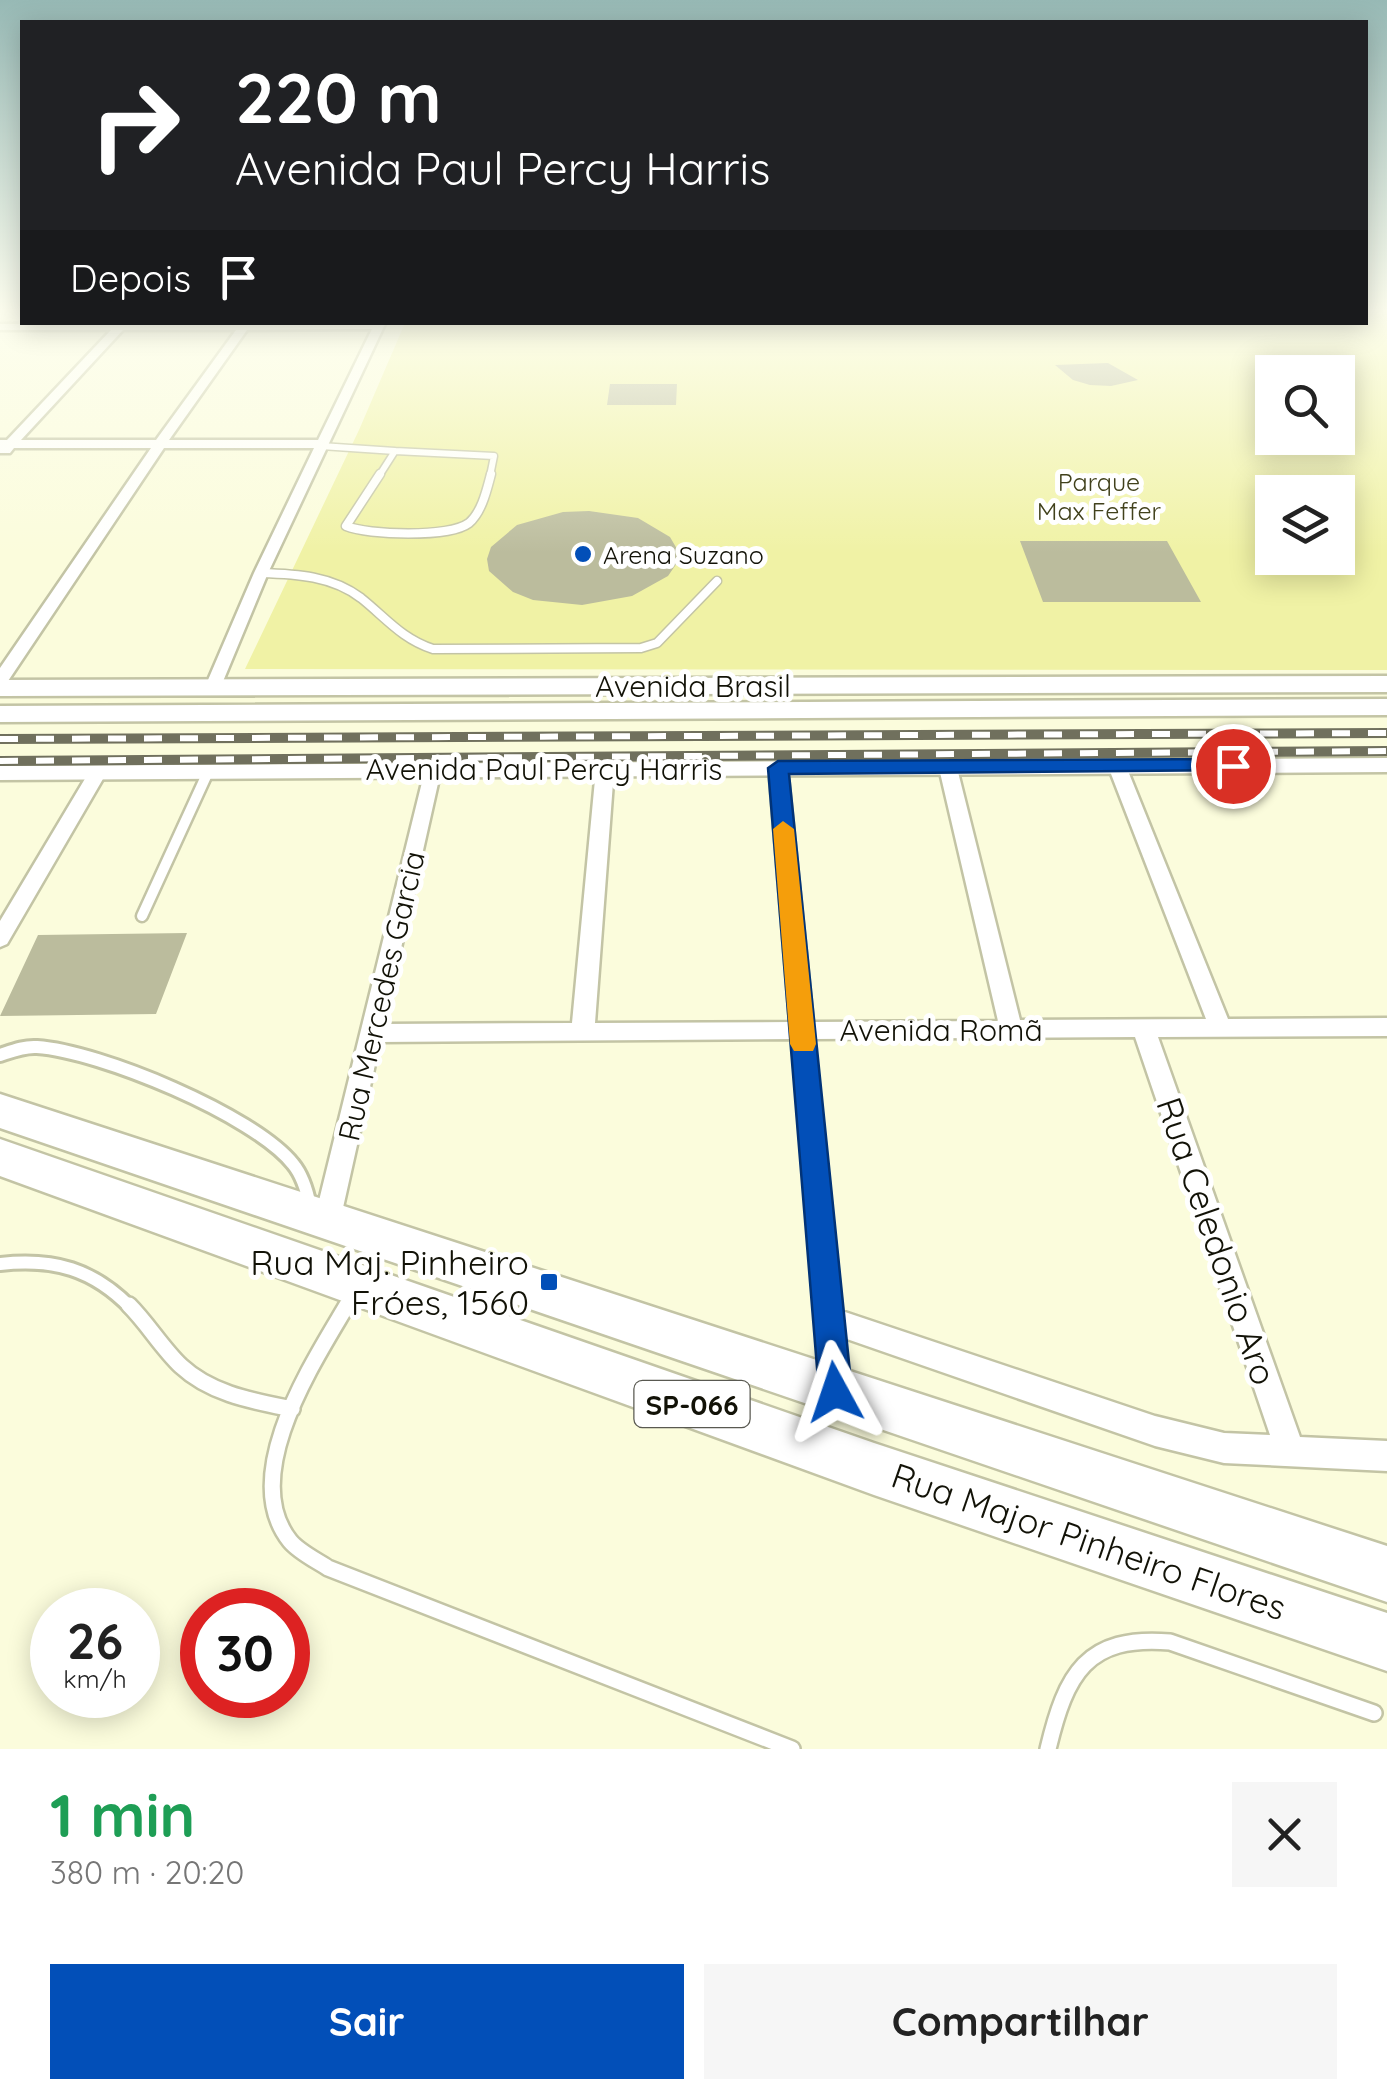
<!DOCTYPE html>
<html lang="pt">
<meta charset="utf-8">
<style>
body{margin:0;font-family:Quicksand,sans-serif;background:#f6f6f6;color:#222;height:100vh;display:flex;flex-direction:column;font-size:38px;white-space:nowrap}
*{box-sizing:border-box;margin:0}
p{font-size:32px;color:#767676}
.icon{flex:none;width:55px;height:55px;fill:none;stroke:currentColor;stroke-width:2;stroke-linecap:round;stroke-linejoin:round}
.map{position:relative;height:1749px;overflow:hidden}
.drawer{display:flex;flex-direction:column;background:#fff;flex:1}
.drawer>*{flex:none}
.banner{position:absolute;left:20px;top:20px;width:1348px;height:305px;border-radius:0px;box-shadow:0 5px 25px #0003;background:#202124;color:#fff;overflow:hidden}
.tools{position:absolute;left:1255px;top:355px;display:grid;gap:20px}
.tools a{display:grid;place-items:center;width:100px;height:100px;border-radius:0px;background:#fff;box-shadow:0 5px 25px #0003;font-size:50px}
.speed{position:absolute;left:30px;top:1588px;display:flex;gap:20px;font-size:50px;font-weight:700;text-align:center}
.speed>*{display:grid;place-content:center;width:130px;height:130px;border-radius:50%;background:#fff;box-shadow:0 5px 25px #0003;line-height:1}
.speed small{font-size:25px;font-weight:400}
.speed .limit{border:15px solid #d22;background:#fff;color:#111}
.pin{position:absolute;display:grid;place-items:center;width:85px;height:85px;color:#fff;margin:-42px;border:5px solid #fff;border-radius:50%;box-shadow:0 2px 10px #0007}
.me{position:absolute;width:110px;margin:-55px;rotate:355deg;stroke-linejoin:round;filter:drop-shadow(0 0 8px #0008)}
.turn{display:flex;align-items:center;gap:35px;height:210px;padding:0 50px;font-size:45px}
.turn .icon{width:130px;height:130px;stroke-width:2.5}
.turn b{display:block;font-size:70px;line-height:85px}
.then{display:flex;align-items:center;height:95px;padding:0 50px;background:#0003;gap:20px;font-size:38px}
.round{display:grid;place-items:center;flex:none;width:105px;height:105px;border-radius:0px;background:#f6f6f6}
.headline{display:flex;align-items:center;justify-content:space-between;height:170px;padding:0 50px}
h1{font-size:60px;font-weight:700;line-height:75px;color:#1e9e55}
.button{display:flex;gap:20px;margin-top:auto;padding:20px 50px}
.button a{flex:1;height:115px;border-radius:0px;background:#024fb8;color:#fff;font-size:40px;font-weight:700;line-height:115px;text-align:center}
.button a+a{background:#f6f6f6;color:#222}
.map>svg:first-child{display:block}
.green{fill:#f0f2a5;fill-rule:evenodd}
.building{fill:#bbbc9d}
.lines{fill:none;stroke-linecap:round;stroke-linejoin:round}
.service-far4-casing{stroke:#c3c4a5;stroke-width:9}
.service-far3-casing{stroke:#c3c4a5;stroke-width:11}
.service-far2-casing{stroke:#c3c4a5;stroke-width:15}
.service-far1-casing{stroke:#c3c4a5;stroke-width:18}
.service-casing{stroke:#c3c4a5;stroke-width:20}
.minor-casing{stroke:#c3c4a5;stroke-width:5}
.tertiary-casing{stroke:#c3c4a5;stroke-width:5}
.secondary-casing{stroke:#c3c4a5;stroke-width:5}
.trunk-casing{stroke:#c3c4a5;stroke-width:5}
.service-far4{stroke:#fff;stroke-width:6}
.service-far3{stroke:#fff;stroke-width:8}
.service-far2{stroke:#fff;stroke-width:10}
.service-far1{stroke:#fff;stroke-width:12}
.service{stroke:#fff;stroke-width:15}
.minor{fill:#fff;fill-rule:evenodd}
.tertiary{fill:#fff;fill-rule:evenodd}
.secondary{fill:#fff;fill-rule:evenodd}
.trunk{fill:#fff;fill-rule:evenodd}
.rail-casing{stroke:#70705d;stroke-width:10}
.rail{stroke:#fff;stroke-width:6;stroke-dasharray:18;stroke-linecap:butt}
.route{fill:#024fb8;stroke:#013378;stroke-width:2.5}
.slow{fill:#f59e0b}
.poi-dot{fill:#024fb8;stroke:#fff;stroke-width:4}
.labels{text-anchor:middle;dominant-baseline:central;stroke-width:10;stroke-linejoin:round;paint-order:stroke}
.far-park-label{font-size:25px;fill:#41411c;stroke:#fff}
.far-poi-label{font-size:25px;fill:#121207;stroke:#fff;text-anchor:start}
.shield{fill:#fff;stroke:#595951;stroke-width:2.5}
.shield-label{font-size:28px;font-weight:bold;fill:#121207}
.street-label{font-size:30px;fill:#121207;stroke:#fff}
.near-street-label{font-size:35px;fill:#121207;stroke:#fff}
.near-poi-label{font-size:35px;fill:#121207;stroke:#fff;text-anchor:end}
</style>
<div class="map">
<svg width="1387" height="1749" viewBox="0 0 1387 1749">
<rect width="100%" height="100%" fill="#fbfcdc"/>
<!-- green -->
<path class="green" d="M1365,308H1387V670L245,669L359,430L405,323L1365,322ZM1272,372H1338V438H1272ZM1272,492H1338V558H1272Z"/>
<!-- building -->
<path class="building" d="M1108,363L1138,380L1111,386L1090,385L1073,380L1055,365Z
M610,384H677L676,405H607Z
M589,511L638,518L670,537L677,549V563L668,576L632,596L582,605L533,600L513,592L489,571L487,559L491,547L517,525L563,512Z
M1020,541H1167L1201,602H1043Z
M187,933L156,1014L0,1016L38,935Z"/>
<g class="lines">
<!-- service-far4 casing -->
<g class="service-far4-casing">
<path id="service-far4" d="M321,446L395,451
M379,476L395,451L494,456L490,476"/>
</g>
<!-- service-far3 casing -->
<g class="service-far3-casing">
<path id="service-far3" d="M380,474L346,526C368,535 449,538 469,523C482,512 487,489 491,474
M261,573C297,574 332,576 361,598C386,618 402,639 433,649L641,648L657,643L717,581"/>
</g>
<!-- service-far2 casing -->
<g class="service-far2-casing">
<path id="service-far2" d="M142,916L208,772"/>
</g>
<!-- service-far1 casing -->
<g class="service-far1-casing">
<path id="service-far1" d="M0,1055C12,1051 24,1046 37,1047C99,1051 254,1115 293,1164C303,1176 307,1191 310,1206
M0,1264C54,1258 93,1269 131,1308
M346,1308L356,1291"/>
</g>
<!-- service casing -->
<g class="service-casing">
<path id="service" d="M129,1305C148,1324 162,1348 181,1366C211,1394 253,1401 292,1409
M347,1305C313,1363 238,1476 290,1541C299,1552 316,1560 328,1568L792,1749
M1048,1749C1066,1674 1086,1635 1170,1642L1374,1713"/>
</g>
<!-- minor casing -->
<g class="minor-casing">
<path id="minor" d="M386,322L268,573L219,691H207L205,687L254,573L314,448H164L6,684L0,685V668L151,448H14L10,453H0V440H7L111,330H0V324ZM372,329L318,440H169L247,330ZM123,330H236L156,440H21Z
M1117,760L1126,766L1228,1019L1387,1018V1036L1158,1037L1300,1437L1387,1441V1471L1224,1463L1155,1446L844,1338L849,1390L845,1400L835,1404L825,1400L821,1390L792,1039L380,1042L340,1221L336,1229L327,1232L318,1229L314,1221L426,766L432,764L441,770L384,1024L572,1023L596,769L605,763L614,769L595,1023L790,1022L769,767L778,761L787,767L813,1022L998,1021L939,768L948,762L957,768L1020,1020L1206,1019L1108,766ZM1135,1037L1270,1435L1224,1433L1155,1416L842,1311L814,1039Z
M98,766L107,772L7,944L0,947V921L89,772Z"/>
</g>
<!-- tertiary casing -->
<g class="tertiary-casing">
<path id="tertiary" d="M1387,758V772L0,780V766Z"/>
</g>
<!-- secondary casing -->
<g class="secondary-casing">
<path id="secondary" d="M1387,676V692L0,696V680Z
M1387,699V715L0,722V706Z"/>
</g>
<!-- trunk casing -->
<g class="trunk-casing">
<path id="trunk" d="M0,1094L1387,1546V1602L0,1128Z
M0,1139L874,1443L1387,1613V1671L874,1495L0,1176Z"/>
</g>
<!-- service-far4 -->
<use href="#service-far4" class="service-far4"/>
<!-- service-far3 -->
<use href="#service-far3" class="service-far3"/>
<!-- service-far2 -->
<use href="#service-far2" class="service-far2"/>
<!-- service-far1 -->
<use href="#service-far1" class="service-far1"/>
<!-- service -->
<use href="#service" class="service"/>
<!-- minor -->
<use href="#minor" class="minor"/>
<!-- tertiary -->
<use href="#tertiary" class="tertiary"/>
<!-- secondary -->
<use href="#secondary" class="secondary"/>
<!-- trunk -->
<use href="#trunk" class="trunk"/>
<!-- rail casing -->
<g class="rail-casing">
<path id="rail" d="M0,739L1387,733
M0,761L1387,751"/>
</g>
<!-- rail -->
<use href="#rail" class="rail"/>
</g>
<!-- sky -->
<linearGradient id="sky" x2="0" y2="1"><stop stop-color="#97b9b5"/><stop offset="0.56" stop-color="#fdfeef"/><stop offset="1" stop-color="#fdfeef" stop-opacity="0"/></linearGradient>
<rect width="1387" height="553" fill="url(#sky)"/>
<!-- route -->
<path class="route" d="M1233,759L1240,761L1243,766L1240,770L789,774L852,1392L847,1404L835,1409L824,1404L819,1392L768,768L778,761Z"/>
<!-- slow -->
<path class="slow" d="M783,821L794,829L816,1044L813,1051H794L790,1044L773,829Z"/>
<!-- markers -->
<g class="poi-dot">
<circle cx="583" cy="554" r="10"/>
<rect x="539" y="1272" width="20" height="20" rx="5"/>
</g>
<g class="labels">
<!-- far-park labels -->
<g class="far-park-label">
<text x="1099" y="481">Parque<tspan x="1099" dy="29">Max Feffer</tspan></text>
</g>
<!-- far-poi labels -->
<g class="far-poi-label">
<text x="603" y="554">Arena Suzano</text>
</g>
<!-- shield labels -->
<rect class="shield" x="634.5" y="1381" width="115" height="46" rx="8"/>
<g class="shield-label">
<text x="692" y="1404">SP-066</text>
</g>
<!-- street labels -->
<g class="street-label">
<text x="693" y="686">Avenida Brasil</text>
<text x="544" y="769">Avenida Paul Percy Harris</text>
<text transform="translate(381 996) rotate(-77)">Rua Mercedes Garcia</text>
<text x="941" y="1030">Avenida Romã</text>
</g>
<!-- near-street labels -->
<g class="near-street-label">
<text transform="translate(1217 1241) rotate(71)">Rua Celedonio Aro</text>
<text transform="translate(1089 1541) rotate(19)">Rua Major Pinheiro Flores</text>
</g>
<!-- near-poi labels -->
<g class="near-poi-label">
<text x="529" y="1262">Rua Maj. Pinheiro<tspan x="529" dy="40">Fróes, 1560</tspan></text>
</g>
</g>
</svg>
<div class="tools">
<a><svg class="icon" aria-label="search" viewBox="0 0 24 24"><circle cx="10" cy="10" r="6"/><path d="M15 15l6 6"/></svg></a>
<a><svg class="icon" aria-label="layers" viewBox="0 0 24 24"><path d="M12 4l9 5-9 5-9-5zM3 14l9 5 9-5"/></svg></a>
</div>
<div class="speed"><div>26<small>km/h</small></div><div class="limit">30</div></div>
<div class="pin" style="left:1233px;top:766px;background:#d93025"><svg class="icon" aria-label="arrive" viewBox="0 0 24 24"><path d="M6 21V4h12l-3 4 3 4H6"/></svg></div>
<svg class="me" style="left:835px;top:1392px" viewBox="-20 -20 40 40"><path d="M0-17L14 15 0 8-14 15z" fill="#024fb8" stroke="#fff" stroke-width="4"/></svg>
<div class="banner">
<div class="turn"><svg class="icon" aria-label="right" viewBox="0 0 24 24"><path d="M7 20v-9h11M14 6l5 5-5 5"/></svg><div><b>220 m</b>Avenida Paul Percy Harris</div></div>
<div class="then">Depois<svg class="icon" aria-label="arrive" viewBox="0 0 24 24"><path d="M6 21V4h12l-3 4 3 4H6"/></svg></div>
</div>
</div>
<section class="drawer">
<div class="headline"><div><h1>1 min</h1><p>380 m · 20:20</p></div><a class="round"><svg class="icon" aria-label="close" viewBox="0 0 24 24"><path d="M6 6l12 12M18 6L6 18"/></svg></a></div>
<div class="button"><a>Sair</a><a>Compartilhar</a></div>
</section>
